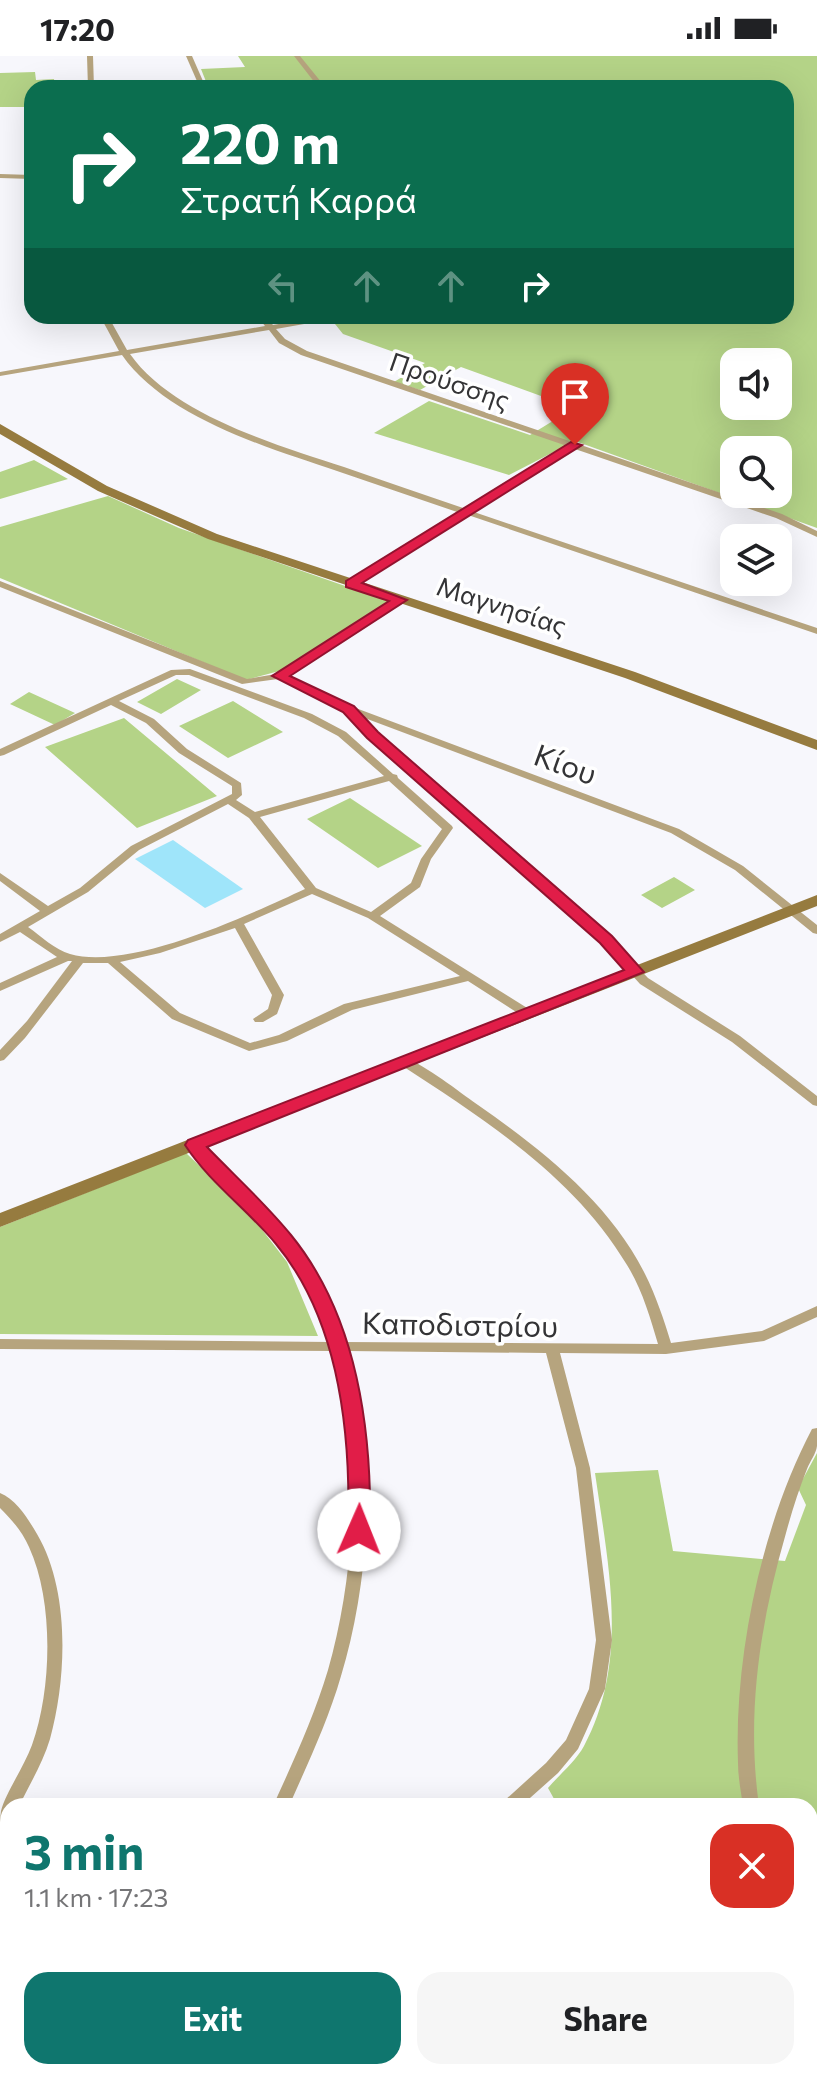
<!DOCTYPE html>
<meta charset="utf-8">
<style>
body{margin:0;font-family:Commissioner,sans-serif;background:#f6f6f6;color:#202124;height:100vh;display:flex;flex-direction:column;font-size:30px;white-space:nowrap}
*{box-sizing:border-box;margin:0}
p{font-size:26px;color:#757577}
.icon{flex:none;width:44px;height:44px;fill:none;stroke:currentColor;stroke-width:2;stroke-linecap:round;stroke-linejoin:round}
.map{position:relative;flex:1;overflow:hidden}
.drawer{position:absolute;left:0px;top:1742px;width:818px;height:282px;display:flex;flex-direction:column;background:#fff;border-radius:24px 24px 0 0;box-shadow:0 8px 32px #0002}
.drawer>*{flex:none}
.banner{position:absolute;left:24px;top:24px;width:770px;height:244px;border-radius:24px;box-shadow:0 8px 32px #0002;background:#0b6e4f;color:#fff;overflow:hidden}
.tools{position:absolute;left:720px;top:292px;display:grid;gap:16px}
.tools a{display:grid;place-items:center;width:72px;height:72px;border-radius:16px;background:#fff;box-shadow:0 8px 32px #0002;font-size:40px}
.pin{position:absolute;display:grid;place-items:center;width:68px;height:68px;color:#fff;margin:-82px -34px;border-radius:50% 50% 50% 0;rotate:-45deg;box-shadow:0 0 8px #0007}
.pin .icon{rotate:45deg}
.me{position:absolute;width:88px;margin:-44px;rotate:1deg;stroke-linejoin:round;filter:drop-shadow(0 0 6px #0008)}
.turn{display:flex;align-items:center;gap:28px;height:168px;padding:0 24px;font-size:36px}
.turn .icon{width:104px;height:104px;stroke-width:2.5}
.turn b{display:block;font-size:56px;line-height:68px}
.lanes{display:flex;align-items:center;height:76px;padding:0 24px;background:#0003;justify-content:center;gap:40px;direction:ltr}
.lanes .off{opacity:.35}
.round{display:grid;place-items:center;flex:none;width:84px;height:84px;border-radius:24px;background:#f6f6f6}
.headline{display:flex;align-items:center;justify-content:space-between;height:136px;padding:0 24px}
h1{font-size:48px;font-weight:700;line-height:60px;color:#0f766e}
.primary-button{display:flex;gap:16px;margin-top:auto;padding:16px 24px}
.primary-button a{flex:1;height:92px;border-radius:24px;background:#0f766e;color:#fff;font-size:32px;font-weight:700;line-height:92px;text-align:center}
.primary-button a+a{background:#f6f6f6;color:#202124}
.status{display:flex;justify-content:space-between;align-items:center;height:56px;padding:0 40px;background:#fff;direction:ltr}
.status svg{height:22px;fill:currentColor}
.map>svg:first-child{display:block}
.green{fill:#b4d387;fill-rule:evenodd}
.water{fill:#9fe5fa}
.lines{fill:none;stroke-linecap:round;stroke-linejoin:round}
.street{fill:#b6a47e;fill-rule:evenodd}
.secondary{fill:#967b3f;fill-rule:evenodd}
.route{fill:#e11d48;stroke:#92132f;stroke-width:2}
.labels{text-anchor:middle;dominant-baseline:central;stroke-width:7;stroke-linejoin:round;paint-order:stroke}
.far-street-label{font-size:26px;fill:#343436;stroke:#fff}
.street-label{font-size:30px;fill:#343436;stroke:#fff}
</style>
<div class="status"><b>17:20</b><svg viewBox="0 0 49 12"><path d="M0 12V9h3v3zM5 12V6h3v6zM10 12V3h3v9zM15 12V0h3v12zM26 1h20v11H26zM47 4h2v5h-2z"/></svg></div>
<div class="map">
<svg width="817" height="2023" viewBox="0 0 817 2023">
<rect width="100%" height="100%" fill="#f7f7fc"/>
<!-- green -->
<path class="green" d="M238,0H817V472L575,385L509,419L374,377L429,345L530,379L574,352L461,311L420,334L394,326L425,307L343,278L331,263L350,260H786V164L794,162L786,160V32H263L259,25L207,28L201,13L245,11ZM734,306H778V350H734ZM734,394H778V438H734Z
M35,16L36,24L54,23L55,32H32V51H0V17Z
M34,404L68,423L0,443V416Z
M108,440L179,472L391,546L283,614L246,624L0,522V471Z
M177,623L201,634L161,658L137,646Z
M29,636L75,657L55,669L10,648Z
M233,645L283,676L228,702L179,670Z
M124,662L217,740L137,772L45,691Z
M350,742L422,790L378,812L307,763Z
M674,821L695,834L662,852L641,839Z
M186,1097L250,1158L287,1206L318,1280L0,1278V1171Z
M817,1397V1877L810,1864V1750H760L759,1746L733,1750H558L548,1732C559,1719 576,1705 584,1690C630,1604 608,1508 595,1417L658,1414L673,1495L785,1505L806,1449L798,1432Z"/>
<!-- water -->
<path class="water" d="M173,784L243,833L205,852L135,803Z"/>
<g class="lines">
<!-- street -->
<path class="street" d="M87,0H93L94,32H88Z
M186,0H192L206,32H200Z
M294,0H300L326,32H319Z
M0,118L32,119V123L0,122Z
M100,260H108L127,294L265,270L257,260H265L273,269L324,260H342L338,262L276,273L285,283L307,295L782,458L817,475V481L776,462L575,393L474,456L817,572V578L468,459L354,530H348V526L460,457C419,443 378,429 337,415C268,392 165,361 122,299L0,320V316L119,295ZM269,274L279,287L301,299L567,390L466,453C425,439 384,425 344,411C276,389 172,358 130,298Z
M0,525L247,623L276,618L397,542H403V546L286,620L353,651L679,773L743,810L817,869V878L813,877L735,814L671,777L362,661L377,677L610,882L648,922L740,980L817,1040V1050L813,1049L732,986L640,928L602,886L369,681L345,655L278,623L242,628L0,531Z
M190,613L312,658L346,676L393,718L397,719L398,722L452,770L453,772L431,803L420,831L380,860L532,955L534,958L532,961H524L468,925L352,954L287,985L249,995L172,963L108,907H83L25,982L4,1004L0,1005V994L27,965L72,905H68L0,935V927L57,901L20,876L0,886V878L40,855L0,825V817L48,850L80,832L131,790L232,738V730L179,697L146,667L111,649L4,699L0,700V693L171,614ZM176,619H189L304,662L338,680L384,720L255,756L236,744L242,739L241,727L187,693L154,663L119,645ZM389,725L442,773L421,803L411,827L371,856L316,832L260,761ZM228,748L249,762L305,833C249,859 130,915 70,898C55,894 41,880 28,871L88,836L139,794ZM312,838L368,862L460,920L344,948L279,979L250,987L180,957L120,906L160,897L235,872L272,939L268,953L253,963L255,966H263L277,958L284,939L244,868Z
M405,1002C427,1010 458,1035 478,1049C542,1094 609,1146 645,1218C656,1240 664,1264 671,1287L762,1275L817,1250V1261L764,1285L666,1298L560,1297L590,1412L612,1584L605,1633L578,1693L558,1717L521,1750H502L504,1745L546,1707L566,1684L589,1633L596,1584L576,1412L546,1297L347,1295C379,1389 370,1526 341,1620C328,1665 308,1707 289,1750H273C293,1706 314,1661 328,1614C355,1520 364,1389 333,1295L0,1293V1283L330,1286C301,1198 254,1154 190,1092L188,1089L190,1086H198C265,1150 314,1196 344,1286L658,1288C650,1261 642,1233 627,1209C574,1120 485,1064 401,1009L399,1006L401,1003Z
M817,1372C817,1378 817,1384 817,1390C816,1398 810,1405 807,1413C799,1433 792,1455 786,1477C760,1567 746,1657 759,1750H743C741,1736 738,1721 738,1707C734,1600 762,1468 812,1373Z
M0,1437C17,1444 28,1463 37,1478C70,1534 67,1621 50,1683C43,1706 30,1728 19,1750H8V1772L6,1777L0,1779C0,1771 0,1762 1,1755C6,1736 24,1711 32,1689C52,1633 54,1545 29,1491C22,1475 12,1464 0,1452Z
M810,1882L817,1887V1915L810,1910Z
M12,2016H30L31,2023H13Z
M535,2016H555L559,2023H539Z"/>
<!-- secondary -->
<path class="secondary" d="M0,368L107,430L217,478L635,616L817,684V694L625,622L208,483L98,435L0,378Z
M817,839V850L0,1171V1157Z"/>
</g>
<!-- route -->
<path class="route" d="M571,386L582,389L362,527L407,544L290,620L354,650L378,676L612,880L644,916L207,1091C235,1120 266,1148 291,1179C357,1260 372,1373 370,1474L359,1483L348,1474C351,1379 340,1265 276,1188C248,1154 209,1126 185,1089L188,1084L624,914L600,887L367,682L343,656L272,620L389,545L346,531V525Z"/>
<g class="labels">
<!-- far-street labels -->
<g class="far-street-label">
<text transform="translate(450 324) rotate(19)">Προύσσης</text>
<text transform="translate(502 549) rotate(18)">Μαγνησίας</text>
</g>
<!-- street labels -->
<g class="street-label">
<text transform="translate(566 707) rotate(20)">Κίου</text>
<text transform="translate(460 1267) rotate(1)">Καποδιστρίου</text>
</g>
</g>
</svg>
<div class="tools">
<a><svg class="icon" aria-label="sound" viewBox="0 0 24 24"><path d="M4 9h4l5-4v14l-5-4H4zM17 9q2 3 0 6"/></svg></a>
<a><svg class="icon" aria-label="search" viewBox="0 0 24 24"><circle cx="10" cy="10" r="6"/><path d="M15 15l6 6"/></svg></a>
<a><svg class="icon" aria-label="layers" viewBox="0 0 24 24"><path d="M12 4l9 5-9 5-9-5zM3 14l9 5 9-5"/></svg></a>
</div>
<div class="pin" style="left:575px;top:389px;background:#d93025"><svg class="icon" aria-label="arrive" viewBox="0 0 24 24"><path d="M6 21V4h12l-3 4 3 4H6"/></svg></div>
<svg class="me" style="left:359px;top:1474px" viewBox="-20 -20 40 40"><circle r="19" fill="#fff"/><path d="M0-13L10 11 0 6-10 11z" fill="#e11d48"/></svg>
<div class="banner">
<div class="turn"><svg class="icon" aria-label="right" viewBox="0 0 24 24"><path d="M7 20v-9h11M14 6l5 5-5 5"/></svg><div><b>220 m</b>Στρατή Καρρά</div></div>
<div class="lanes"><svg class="icon off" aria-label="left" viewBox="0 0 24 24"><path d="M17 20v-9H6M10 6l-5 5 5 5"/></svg><svg class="icon off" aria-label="ahead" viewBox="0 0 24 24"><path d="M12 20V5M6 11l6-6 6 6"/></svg><svg class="icon off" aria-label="ahead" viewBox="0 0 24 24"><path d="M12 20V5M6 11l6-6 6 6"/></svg><svg class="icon" aria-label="right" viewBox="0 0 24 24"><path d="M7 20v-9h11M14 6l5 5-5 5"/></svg></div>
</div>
<section class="drawer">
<div class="headline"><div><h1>3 min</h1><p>1.1 km · 17:23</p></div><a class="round" style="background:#d93025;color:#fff"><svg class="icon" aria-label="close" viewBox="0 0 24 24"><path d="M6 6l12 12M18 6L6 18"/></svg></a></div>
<div class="primary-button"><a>Exit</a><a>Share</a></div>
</section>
</div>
